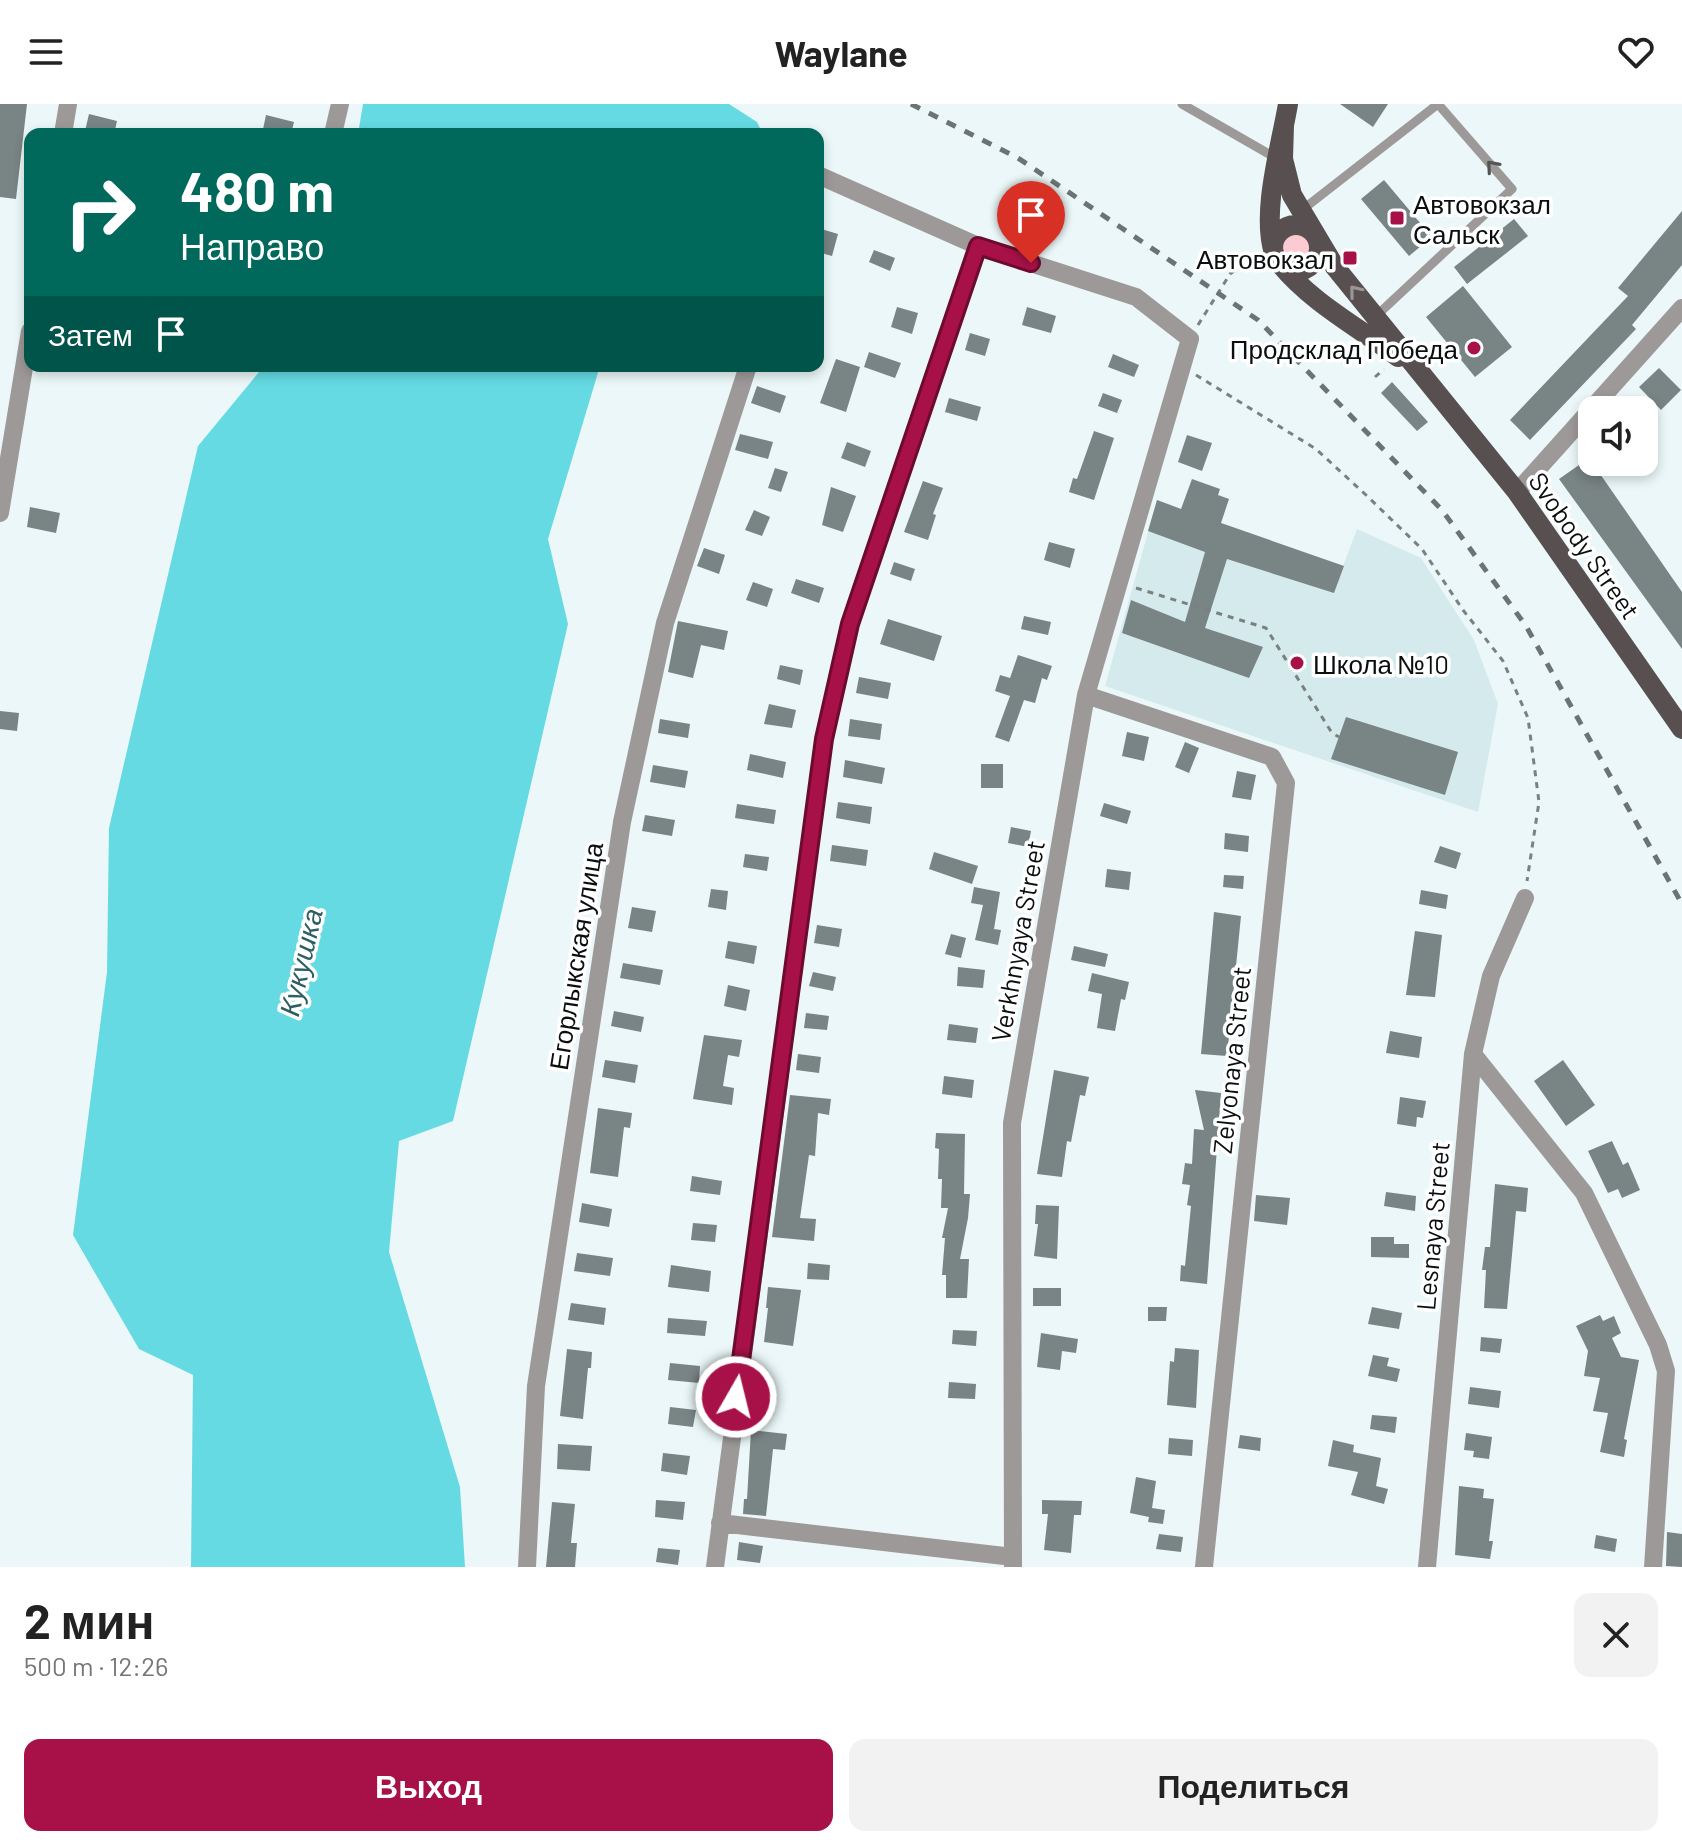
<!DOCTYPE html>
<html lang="ru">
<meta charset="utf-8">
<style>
body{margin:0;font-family:Barlow,sans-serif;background:#f2f2f2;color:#222;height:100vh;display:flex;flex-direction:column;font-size:30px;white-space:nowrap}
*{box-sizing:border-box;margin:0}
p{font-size:26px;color:#767676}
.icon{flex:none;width:44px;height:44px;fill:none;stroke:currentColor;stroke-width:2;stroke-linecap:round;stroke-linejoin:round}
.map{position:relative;height:1463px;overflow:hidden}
.panel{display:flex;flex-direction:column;background:#fff;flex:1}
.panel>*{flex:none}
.guide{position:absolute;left:24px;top:24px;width:800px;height:244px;border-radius:16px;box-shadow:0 4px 12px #0003;background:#00695c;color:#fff;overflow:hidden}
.tools{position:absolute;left:1578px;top:292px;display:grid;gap:16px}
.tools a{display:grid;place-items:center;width:80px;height:80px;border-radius:16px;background:#fff;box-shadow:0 4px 12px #0003;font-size:40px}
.pin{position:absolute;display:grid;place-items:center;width:68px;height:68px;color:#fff;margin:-82px -34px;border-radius:50% 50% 50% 0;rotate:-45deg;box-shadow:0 0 8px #0007}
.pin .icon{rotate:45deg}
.me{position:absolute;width:88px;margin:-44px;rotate:8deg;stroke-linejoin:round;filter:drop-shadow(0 0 6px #0008)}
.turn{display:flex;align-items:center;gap:28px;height:168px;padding:0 24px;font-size:36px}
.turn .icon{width:104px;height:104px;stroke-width:2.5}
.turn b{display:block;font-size:56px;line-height:68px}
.then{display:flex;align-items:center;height:76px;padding:0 24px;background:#0003;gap:16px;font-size:30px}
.round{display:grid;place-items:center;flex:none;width:84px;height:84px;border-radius:16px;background:#f2f2f2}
.summary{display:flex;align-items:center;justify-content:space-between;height:136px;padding:0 24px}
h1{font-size:48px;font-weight:700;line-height:60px}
.primary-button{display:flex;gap:16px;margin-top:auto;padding:16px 24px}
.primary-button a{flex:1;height:92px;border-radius:16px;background:#a71147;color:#fff;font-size:32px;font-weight:700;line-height:92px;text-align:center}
.primary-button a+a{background:#f2f2f2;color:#222}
header{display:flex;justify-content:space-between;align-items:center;height:104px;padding:0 24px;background:#fff;font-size:36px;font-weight:700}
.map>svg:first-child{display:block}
.built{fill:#d5eaec}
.green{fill:#fccbd2}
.water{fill:#65dae3}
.building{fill:#798485}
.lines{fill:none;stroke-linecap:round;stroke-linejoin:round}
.path{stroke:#798181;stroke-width:3;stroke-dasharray:6 6;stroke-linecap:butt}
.service{stroke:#9e9999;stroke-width:9}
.minor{stroke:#9e9999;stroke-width:18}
.primary{stroke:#584f50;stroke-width:20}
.rail{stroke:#6b7373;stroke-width:5;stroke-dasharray:10 10;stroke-linecap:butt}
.oneway{stroke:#545454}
.oneway2{stroke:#9b9596}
.route-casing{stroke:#6d0b2e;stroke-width:20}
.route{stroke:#a71147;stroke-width:14}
.poi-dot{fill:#a71147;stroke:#fff;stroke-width:3}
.labels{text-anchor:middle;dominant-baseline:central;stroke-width:7;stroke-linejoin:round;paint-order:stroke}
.poi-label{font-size:26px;fill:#0a0e0e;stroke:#fff;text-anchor:start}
.street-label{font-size:26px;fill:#0a0e0e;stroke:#fff}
.water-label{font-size:28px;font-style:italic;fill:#2c5e62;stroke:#fff}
</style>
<header><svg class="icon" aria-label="menu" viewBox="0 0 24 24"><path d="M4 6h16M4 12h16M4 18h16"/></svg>Waylane<svg class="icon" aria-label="heart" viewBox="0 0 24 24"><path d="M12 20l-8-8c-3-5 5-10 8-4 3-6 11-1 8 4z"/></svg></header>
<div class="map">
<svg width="1682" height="1463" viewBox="0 0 1682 1463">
<rect width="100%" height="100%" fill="#ebf7f8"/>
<!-- built -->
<path class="built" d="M1157,396L1343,462L1357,425L1421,454L1474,536L1498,600L1478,708L1105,582Z"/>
<!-- green -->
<path class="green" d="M1296,128C1311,133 1312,146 1303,157L1292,161L1283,158L1280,136L1286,130Z"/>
<!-- water -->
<path class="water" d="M363,0H729L757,18L762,28L358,30Z
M264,262H600L548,435L568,520L453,1017L399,1037L389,1148L460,1383L465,1463H191L193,1271L139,1245L73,1131L107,868L109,724L198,342Z"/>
<!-- building -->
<path class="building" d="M0,0H27L16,95L0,93Z
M1340,0H1388L1373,23Z
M89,10L117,17L114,30L85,27Z
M266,11L294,18L291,30H262Z
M1384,76L1432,133L1409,152L1361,95Z
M1682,107V161L1632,221L1636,225L1530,336L1510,316L1628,192L1618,184Z
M1514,115L1528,132L1467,180L1454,163Z
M818,124L838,130L832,152L818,148Z
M874,146L895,154L890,167L869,158Z
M1463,182L1512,243L1475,273L1426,213Z
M897,203L918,209L912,230L891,223Z
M1027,203L1056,212L1051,229L1022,221Z
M970,229L990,235L985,252L965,246Z
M869,248L901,259L895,274L864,263Z
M1113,250L1139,261L1134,273L1108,263Z
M836,255L860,263L846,308L820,299Z
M1659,264L1681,286L1661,306L1639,283Z
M1392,278L1428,318L1417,327L1381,289Z
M757,282L786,292L780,309L751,299Z
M1103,289L1122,296L1117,309L1098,302Z
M949,294L981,303L977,317L945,308Z
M1094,327L1114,334L1094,396L1069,388L1073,374L1077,375Z
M740,330L773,338L768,355L735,346Z
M1187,331L1212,339L1202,367L1178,358Z
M847,338L871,347L865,363L841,354Z
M1589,354L1682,488V545L1559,375Z
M775,364L788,368L781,388L768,384Z
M1192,375L1220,385L1218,391L1229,395L1221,419L1344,462L1334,489L1227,455L1205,524L1263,543L1249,574L1122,529L1131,496L1185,518L1205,448L1148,427L1157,396L1181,405Z
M923,377L943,384L933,410L936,411L928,436L904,428Z
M831,383L856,392L843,428L822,421Z
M30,403L60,409L56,429L27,423Z
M754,406L770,413L762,432L745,426Z
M1049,438L1075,445L1070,464L1044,456Z
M704,444L725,451L719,470L697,462Z
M894,458L915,465L911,477L890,470Z
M796,475L824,484L819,499L791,489Z
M753,478L773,485L767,503L746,496Z
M1024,512L1051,518L1048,531L1021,525Z
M888,515L942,532L934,557L880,540Z
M678,517L728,527L724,546L701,541L693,574L668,568Z
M1018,551L1052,562L1047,576L1042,574L1035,599L1024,596L1009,638L995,633L1010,592L995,587L1000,571L1010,574Z
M780,561L803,566L800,581L777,575Z
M859,573L891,579L888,595L856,589Z
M769,600L796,606L792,624L764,620Z
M0,607L19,609L17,627L0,625Z
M1346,613L1458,648L1445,691L1331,655Z
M660,615L690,620L688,634L658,629Z
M850,615L882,620L880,636L848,632Z
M1127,628L1149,633L1144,657L1122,652Z
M1185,638L1199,644L1189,669L1175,663Z
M750,650L786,658L783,674L747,666Z
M845,656L885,664L882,680L843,673Z
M981,660H1003V684H981Z
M653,661L688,667L685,684L650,678Z
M1237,667L1256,671L1251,696L1232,693Z
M838,698L872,703L870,720L836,714Z
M1104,699L1131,707L1127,720L1100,712Z
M737,700L776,706L774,720L735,714Z
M645,711L675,716L672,732L642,727Z
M1011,723L1031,727L1028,743L1008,739Z
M1225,729L1249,732L1248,748L1224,745Z
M832,741L868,746L866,762L830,757Z
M1440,742L1461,749L1456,765L1434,758Z
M934,748L978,762L972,780L929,765Z
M745,750L769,753L767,767L743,763Z
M1107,765L1131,768L1129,786L1105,783Z
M1224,771L1244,772L1243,785L1223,783Z
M974,783L1000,788L994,825L1001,826L998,841L975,836L983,801L971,799Z
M711,785L728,787L726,806L708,803Z
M1421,786L1448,791L1446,805L1419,800Z
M632,803L656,807L652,828L628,824Z
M1214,808L1241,812L1227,952L1201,950Z
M817,821L842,825L839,843L814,839Z
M1415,827L1442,831L1435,893L1406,891Z
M951,830L966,834L961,854L945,850Z
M728,837L757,842L754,860L725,854Z
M1074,842L1108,850L1105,863L1071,856Z
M623,859L663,866L660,881L620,874Z
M958,863L985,866L983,884L957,882Z
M813,868L836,873L833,887L809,882Z
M1092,869L1129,878L1125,896L1121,895L1115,927L1097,924L1102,890L1088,887Z
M728,881L750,886L746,907L724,902Z
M614,907L644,913L641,928L611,922Z
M806,909L829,912L827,926L804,924Z
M949,920L978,924L976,939L947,936Z
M1390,927L1422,933L1419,954L1386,949Z
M704,931L742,936L739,953L728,951L723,982L734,984L732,1001L693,995Z
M798,950L821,953L819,969L796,966Z
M605,956L638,961L635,979L602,973Z
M1563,956L1595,1001L1566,1022L1534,977Z
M1054,966L1089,973L1085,992L1080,991L1071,1038L1067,1037L1062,1073L1037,1070Z
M944,972L974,976L972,994L942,990Z
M1195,986L1221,989L1207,1180L1180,1177L1181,1161L1185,1162L1191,1102L1187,1101L1190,1081L1182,1080L1185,1059L1192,1060L1194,1025L1204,1026Z
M790,991L831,995L829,1011L818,1009L815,1052L809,1051L800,1114L816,1115L814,1137L772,1133Z
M1400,993L1426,997L1423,1014L1417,1013L1416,1023L1397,1020Z
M598,1004L632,1009L630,1024L624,1023L618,1073L590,1069Z
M936,1029L965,1030L964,1090H970L968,1114L960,1155H969L967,1194H946V1171H942L945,1134H942L948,1104H941L942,1075H938L939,1045L935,1044Z
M1612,1037L1623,1061L1628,1058L1640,1086L1622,1094L1618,1085L1608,1089L1588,1047Z
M692,1072L722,1077L720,1091L690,1087Z
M1495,1080L1528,1084L1526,1108L1516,1107L1507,1205L1484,1204L1486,1166H1482L1485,1143H1490Z
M1386,1088L1416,1092L1415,1107L1384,1102Z
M1256,1091L1290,1094L1287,1121L1254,1117Z
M582,1099L612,1105L609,1123L579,1118Z
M1036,1101L1059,1102L1057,1155L1034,1152L1038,1120H1035Z
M693,1119L717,1121L715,1138L691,1136Z
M1371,1133H1394V1140H1409V1154L1371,1153Z
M577,1149L613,1154L610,1172L574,1167Z
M808,1159L830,1161L829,1176L807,1175Z
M671,1161L711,1167L709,1188L668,1183Z
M768,1183L801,1186L793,1242L764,1238L768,1204H766Z
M1033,1184H1061V1202H1033Z
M571,1199L606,1204L604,1221L568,1216Z
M1148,1203H1167L1166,1217H1148Z
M1372,1203L1402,1209L1399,1225L1368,1220Z
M1600,1211L1603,1217L1614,1212L1621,1229L1612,1234L1621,1253L1639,1256L1624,1335L1627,1336L1624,1353L1600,1348L1608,1309L1593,1307L1600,1274L1584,1272L1588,1247L1576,1222Z
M668,1214L707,1217L705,1232L667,1229Z
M953,1226L977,1227L976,1242L952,1240Z
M1041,1229L1078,1235L1076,1249L1062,1247L1060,1266L1037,1263Z
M1481,1233L1502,1235L1500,1249L1480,1247Z
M1175,1244L1199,1246L1196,1304L1167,1301L1170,1257L1174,1258Z
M567,1245L592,1248L591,1264H588L583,1315L560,1312Z
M1373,1251L1389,1254L1387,1262L1400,1265L1397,1278L1368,1272Z
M670,1259L700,1262L699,1279L668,1276Z
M949,1278L976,1280L975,1295L948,1294Z
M1470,1283L1501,1287L1499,1304L1468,1300Z
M670,1303L696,1306L693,1323L668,1320Z
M1372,1311L1397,1313L1395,1329L1370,1325Z
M751,1326L787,1330L785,1346L773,1345L766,1412L743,1410L744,1395H747Z
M1466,1329L1492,1333L1489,1355L1473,1353L1474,1347L1464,1346Z
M1240,1331L1261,1334L1260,1347L1238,1344Z
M1169,1334L1193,1336L1192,1352L1168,1350Z
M1333,1336L1354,1341L1353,1348L1381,1354L1376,1382L1388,1385L1384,1400L1351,1391L1358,1368L1328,1362Z
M558,1340L592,1342L590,1367L557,1365Z
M663,1349L690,1352L687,1371L661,1367Z
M1136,1373L1156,1377L1152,1404L1165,1406L1163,1420L1148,1418L1149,1413L1130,1409Z
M1459,1382L1484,1385L1483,1394L1494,1395L1489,1437H1493L1490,1455L1455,1451Z
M656,1396L685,1398L683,1416L655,1413Z
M1042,1396L1082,1397L1081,1411H1074L1071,1449L1044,1446L1048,1410H1042Z
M552,1398L575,1400L571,1439H577L575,1463H546Z
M1667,1428L1682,1430V1463L1666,1462Z
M1159,1430L1183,1433L1181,1448L1156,1445Z
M1596,1431L1617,1435L1615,1448L1594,1444Z
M739,1438L763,1442L760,1459L737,1456Z
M658,1444L680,1446L678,1461L656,1458Z"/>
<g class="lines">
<!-- path -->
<path class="path" d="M1198,221L1230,170L1255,151
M1196,271L1316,345L1366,391L1422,445L1463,506L1503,557L1528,614L1539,698L1527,777
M1375,273L1384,265
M1136,484L1266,524L1332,629L1339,633"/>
<!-- service -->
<path class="service" d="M1182,0L1276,54
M1302,106L1438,0L1512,85L1375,213"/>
<!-- minor -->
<path class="minor" d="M63,30L68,0
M333,30L340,0
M818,71L978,142L1136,193L1190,235L1086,591L1012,1019L1013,1463
M1517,388L1682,204
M0,409L30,227
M1086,591L1272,653L1286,679L1204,1463
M1473,950L1584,1089L1658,1241L1666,1267L1653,1463
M720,1419L1013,1453
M527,1463L536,1282L622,718L665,519L748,262
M715,1463L824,635L850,520L978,142
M1427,1463L1473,950L1491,872L1525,794"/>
<!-- primary -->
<path class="primary" d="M1284,21L1283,55L1292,91L1335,163L1517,388L1682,625
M1273 144a23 23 0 1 1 46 0a23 23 0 1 1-46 0Z
M1274,149C1261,108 1281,42 1288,0
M1280,160C1312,199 1358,223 1398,253"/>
<!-- rail -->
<path class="rail" d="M911,0L1018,54L1258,216L1442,406L1526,522L1682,800"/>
</g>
<!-- one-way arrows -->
<defs><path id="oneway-chevron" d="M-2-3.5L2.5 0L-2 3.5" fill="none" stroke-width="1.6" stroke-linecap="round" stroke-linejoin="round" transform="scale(2)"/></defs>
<use class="oneway" href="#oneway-chevron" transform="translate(1492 62) rotate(-131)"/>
<use class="oneway2" href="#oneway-chevron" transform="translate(1355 187) rotate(-129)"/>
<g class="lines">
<!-- route casing -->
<g class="route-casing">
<path id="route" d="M736,1293L824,635L850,520L978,142L1031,159"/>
</g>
<!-- route -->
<use href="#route" class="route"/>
</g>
<!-- markers -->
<g class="poi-dot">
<rect x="1389" y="106" width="16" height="16" rx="4"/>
<rect x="1342" y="146" width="16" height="16" rx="4"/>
<circle cx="1474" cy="244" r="8"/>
<circle cx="1297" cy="559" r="8"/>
</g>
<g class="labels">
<!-- poi labels -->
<g class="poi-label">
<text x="1413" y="99">Автовокзал<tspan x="1413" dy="30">Сальск</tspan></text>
<text x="1334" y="154" text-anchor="end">Автовокзал</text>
<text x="1458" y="244" text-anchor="end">Продсклад Победа</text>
<text x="1313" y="559">Школа №10</text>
</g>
<!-- street labels -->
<g class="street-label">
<text transform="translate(1585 441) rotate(55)">Svobody Street</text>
<text transform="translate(1017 837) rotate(-80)">Verkhnyaya Street</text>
<text transform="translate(575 852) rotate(-81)">Егорлыкская улица</text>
<text transform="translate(1231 956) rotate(-84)">Zelyonaya Street</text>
<text transform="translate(1432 1122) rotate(-85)">Lesnaya Street</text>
</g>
<!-- water labels -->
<g class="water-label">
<text transform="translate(300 858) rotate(-77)">Кукушка</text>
</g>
</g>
</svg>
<div class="tools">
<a><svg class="icon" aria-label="sound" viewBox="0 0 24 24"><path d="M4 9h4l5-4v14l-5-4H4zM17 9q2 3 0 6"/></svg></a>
</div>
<div class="pin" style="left:1031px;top:159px;background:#d93025"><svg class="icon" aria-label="arrive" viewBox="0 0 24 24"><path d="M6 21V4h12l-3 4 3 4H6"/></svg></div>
<svg class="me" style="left:736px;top:1293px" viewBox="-20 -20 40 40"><circle r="17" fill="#a71147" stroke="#fff" stroke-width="3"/><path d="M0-11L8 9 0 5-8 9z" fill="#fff"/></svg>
<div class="guide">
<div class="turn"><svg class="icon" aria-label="right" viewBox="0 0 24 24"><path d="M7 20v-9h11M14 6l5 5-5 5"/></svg><div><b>480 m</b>Направо</div></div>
<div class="then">Затем<svg class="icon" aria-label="arrive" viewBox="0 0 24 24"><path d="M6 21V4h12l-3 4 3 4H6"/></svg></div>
</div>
</div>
<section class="panel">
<div class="summary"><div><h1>2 мин</h1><p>500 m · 12:26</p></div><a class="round"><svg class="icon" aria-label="close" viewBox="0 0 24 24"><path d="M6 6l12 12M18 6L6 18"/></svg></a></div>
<div class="primary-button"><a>Выход</a><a>Поделиться</a></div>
</section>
